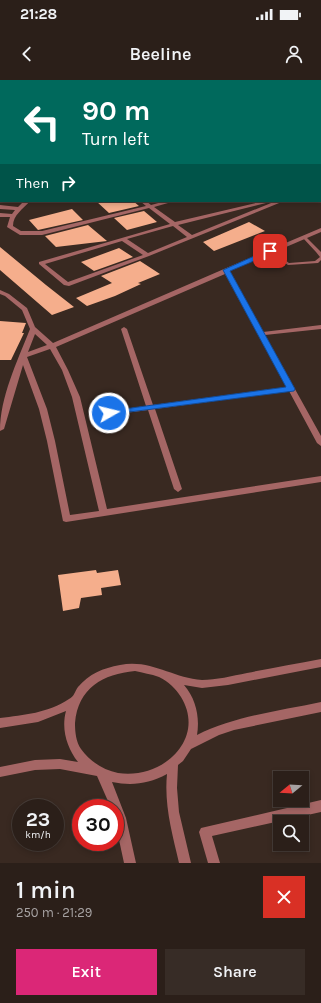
<!DOCTYPE html>
<meta charset="utf-8">
<style>
body{margin:0;font-family:Karla,sans-serif;background:#372c26;color:#f1f3f6;height:100vh;display:flex;flex-direction:column;font-size:15px;white-space:nowrap}
*{box-sizing:border-box;margin:0}
p{font-size:13px;color:#a6a2a2}
.icon{flex:none;width:22px;height:22px;fill:none;stroke:currentColor;stroke-width:2;stroke-linecap:round;stroke-linejoin:round}
.map{position:relative;height:783px;overflow:hidden}
.panel{display:flex;flex-direction:column;background:#2b1f19;flex:1}
.panel>*{flex:none}
.top-card{position:absolute;left:0px;top:0px;width:321px;height:122px;box-shadow:0 2px 6px #0003,0 0 0 1px #473d38;background:#00695c;color:#fff;overflow:hidden}
.needle{width:26px;rotate:252deg}
.controls{position:absolute;left:273px;top:691px;display:grid;gap:8px}
.controls a{display:grid;place-items:center;width:36px;height:36px;border-radius:0px;background:#2b1f19;box-shadow:0 2px 6px #0003,0 0 0 1px #473d38;font-size:20px}
.speed{position:absolute;left:12px;top:719px;display:flex;gap:8px;font-size:20px;font-weight:700;text-align:center}
.speed>*{display:grid;place-content:center;width:52px;height:52px;border-radius:50%;background:#2b1f19;box-shadow:0 2px 6px #0003,0 0 0 1px #473d38;line-height:1}
.speed small{font-size:10px;font-weight:400}
.speed .limit{border:6px solid #d22;background:#fff;color:#111}
.pin{position:absolute;display:grid;place-items:center;width:34px;height:34px;color:#fff;margin:-17px;border-radius:8px;box-shadow:0 2px 6px #0006}
.me{position:absolute;width:44px;margin:-22px;rotate:82deg;stroke-linejoin:round;filter:drop-shadow(0 0 3px #0008)}
.turn{display:flex;align-items:center;gap:14px;height:84px;padding:0 16px;font-size:18px}
.turn .icon{width:52px;height:52px;stroke-width:2.5}
.turn b{display:block;font-size:28px;line-height:34px}
.then{display:flex;align-items:center;height:38px;padding:0 16px;background:#0003;gap:8px;font-size:15px}
.round{display:grid;place-items:center;flex:none;width:42px;height:42px;border-radius:0px;background:#372c26}
.head{display:flex;align-items:center;justify-content:space-between;height:68px;padding:0 16px}
h1{font-size:24px;font-weight:600;line-height:30px}
.button{display:flex;gap:8px;margin-top:auto;padding:8px 16px}
.button a{flex:1;height:46px;border-radius:0px;background:#db2777;color:#fff;font-size:16px;font-weight:600;line-height:46px;text-align:center}
.button a+a{background:#372c26;color:#f1f3f6}
.status{display:flex;justify-content:space-between;align-items:center;height:28px;padding:0 20px;background:#2b1f19;direction:ltr}
.status svg{height:11px;fill:currentColor}
header{display:flex;justify-content:space-between;align-items:center;height:52px;padding:0 16px;background:#2b1f19;font-size:18px;font-weight:600}
.map>svg:first-child{display:block}
.building{fill:#f5ae8c}
.lines{fill:none;stroke-linecap:round;stroke-linejoin:round}
.service{fill:#a56665;fill-rule:evenodd}
.minor{fill:#a56665;fill-rule:evenodd}
.tertiary{fill:#a56665;fill-rule:evenodd}
.route{fill:#1a73e8;stroke:#114b97}
</style>
<div class="status"><b>21:28</b><svg viewBox="0 0 49 12"><path d="M0 12V9h3v3zM5 12V6h3v6zM10 12V3h3v9zM15 12V0h3v12zM26 1h20v11H26zM47 4h2v5h-2z"/></svg></div>
<header><svg class="icon" aria-label="back" viewBox="0 0 24 24"><path d="M15 5l-7 7 7 7"/></svg>Beeline<svg class="icon" aria-label="person" viewBox="0 0 24 24"><circle cx="12" cy="8" r="4"/><path d="M4 21q1-7 8-7t8 7"/></svg></header>
<div class="map">
<svg width="321" height="783" viewBox="0 0 321 783">
<rect width="100%" height="100%" fill="#392921"/>
<!-- building -->
<path class="building" d="M96,121H133L139,126L109,133Z
M72,129L83,140L38,150L29,140Z
M144,131L157,142L127,150L114,138Z
M249,142L265,151L214,171L203,162Z
M88,145L107,161L56,167L45,156Z
M0,167L46,205L74,227L52,235L0,190Z
M119,168L133,177L94,191L81,182Z
M140,181L160,194L138,203L141,204L115,216L87,226L76,218L112,203L101,196Z
M0,241L26,243L22,253H24L11,280H0Z
M96,490L97,493L118,490L121,505L101,508L102,515L81,518L79,528L63,531L58,495Z"/>
<g class="lines">
<!-- service -->
<path class="service" d="M303,156H305L321,172V180L318,183L288,185L268,171L272,170L289,183L315,181L320,177L316,172L303,158Z"/>
<!-- minor -->
<path class="minor" d="M6,0H10L11,1H7Z
M97,0H101L102,1H98Z
M132,0H136L137,1H133Z
M251,0H256L257,1H252Z
M294,0H299L300,1H295Z
M320,11H321V14H320Z
M0,13H1V15H0Z
M320,33H321V36H320Z
M320,56H321V58H320Z
M320,105H321V109H320Z
M24,121H30C23,129 13,135 13,146L21,151H42L146,126L140,121H146L151,125L166,121H175L154,127L175,142L264,121H274L178,145L192,155L276,121H284L149,176L69,206L64,205L39,184V182L170,144L149,128L42,155H20L7,147L10,137H0V133L12,134L15,130L0,129V125L18,127ZM173,146L187,157L148,173L127,159ZM122,161L143,175L68,202L45,184Z
M321,148V152L230,191L263,252L321,245V249L265,255L321,356V366L317,363L289,311L155,329L182,409L178,412L174,409L148,330L95,337L91,335L95,333L146,326L121,249L124,247L127,249L153,325L287,307L225,194L56,267L68,290L80,317L107,429L321,396V402L66,442L63,441L47,361L39,329L23,285L4,349L0,351C0,317 17,282 30,249L22,230L5,216L0,214V210L9,214L27,228L35,247L53,263L224,189ZM35,254L47,265L28,272ZM50,269L62,290L72,317L99,431L70,435L55,361L47,329L27,277Z
M321,579V587L228,605L202,608L184,605C196,619 200,637 197,655C235,636 279,631 321,622V632L234,650L219,655L191,669L183,681L178,685L177,708L179,732L191,783H179C172,753 164,725 167,694C148,704 132,706 112,702L126,738L136,783H124L115,741V728H111L97,696L60,689L35,690L0,697V687L35,680L60,679L78,682C67,668 61,649 66,631L38,642L0,648V638C24,635 48,633 69,619C74,617 75,611 78,607C89,594 103,588 120,585C151,579 172,598 202,600C216,600 232,596 247,593C271,588 296,584 321,579ZM135,591C143,593 151,594 159,597C168,601 176,609 181,617C207,660 161,700 118,693C104,690 90,682 81,669C76,662 75,652 75,643C78,608 103,594 135,591Z
M321,720V732L212,756L220,783H208L199,752L201,748Z"/>
<!-- tertiary -->
<path class="tertiary" d="M0,28H1V30H0Z"/>
</g>
<!-- route -->
<path class="route" d="M270,169L274,171L273,173L230,191L295,309L294,311L106,335L105,333L106,332L109,331L286,307L223,190Z"/>
</svg>
<div class="controls">
<a><svg class="needle" viewBox="-14 -14 28 28"><path d="M0-13l5 13h-10z" fill="#e53935"/><path d="M0 13l5-13h-10z" fill="#a6a2a2"/></svg></a>
<a><svg class="icon" aria-label="search" viewBox="0 0 24 24"><circle cx="10" cy="10" r="6"/><path d="M15 15l6 6"/></svg></a>
</div>
<div class="speed"><div>23<small>km/h</small></div><div class="limit">30</div></div>
<div class="pin" style="left:270px;top:171px;background:#d93025"><svg class="icon" aria-label="arrive" viewBox="0 0 24 24"><path d="M6 21V4h12l-3 4 3 4H6"/></svg></div>
<svg class="me" style="left:109px;top:333px" viewBox="-20 -20 40 40"><circle r="17" fill="#1a73e8" stroke="#fff" stroke-width="3"/><path d="M0-11L8 9 0 5-8 9z" fill="#fff"/></svg>
<div class="top-card">
<div class="turn"><svg class="icon" aria-label="left" viewBox="0 0 24 24"><path d="M17 20v-9H6M10 6l-5 5 5 5"/></svg><div><b>90 m</b>Turn left</div></div>
<div class="then">Then<svg class="icon" aria-label="right" viewBox="0 0 24 24"><path d="M7 20v-9h11M14 6l5 5-5 5"/></svg></div>
</div>
</div>
<section class="panel">
<div class="head"><div><h1>1 min</h1><p>250 m · 21:29</p></div><a class="round" style="background:#d93025;color:#fff"><svg class="icon" aria-label="close" viewBox="0 0 24 24"><path d="M6 6l12 12M18 6L6 18"/></svg></a></div>
<div class="button"><a>Exit</a><a>Share</a></div>
</section>
